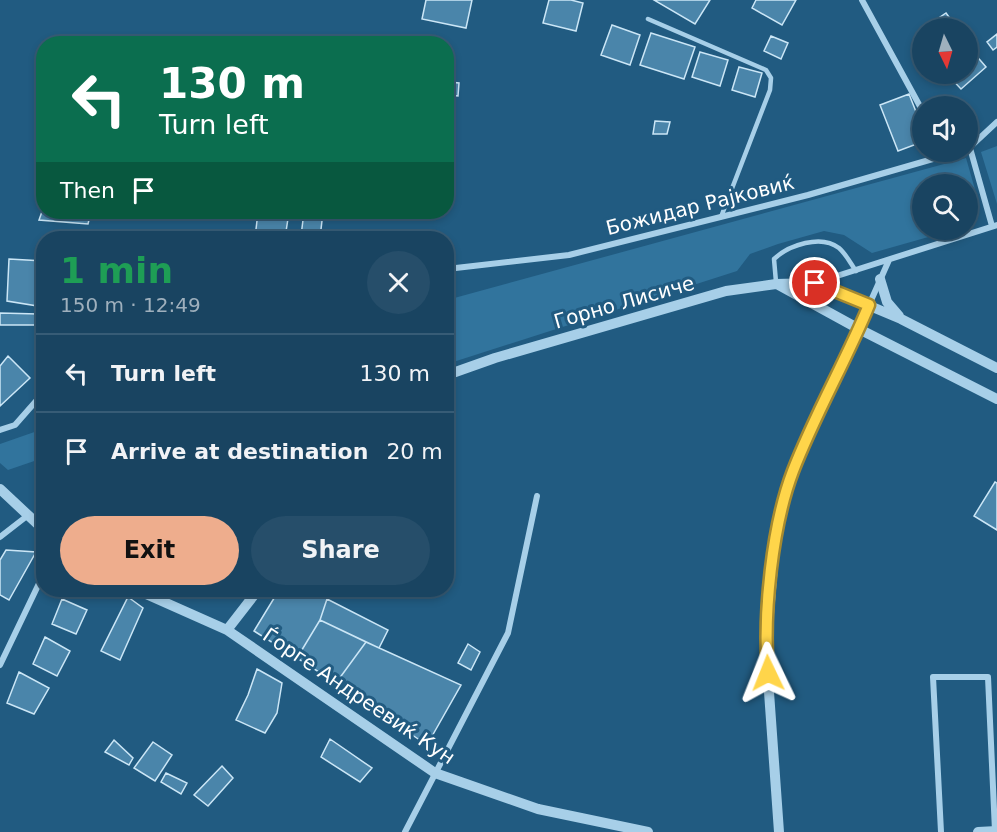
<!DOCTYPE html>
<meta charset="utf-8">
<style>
body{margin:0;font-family:"DejaVu Sans",sans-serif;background:#264e6a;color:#f1f3f6;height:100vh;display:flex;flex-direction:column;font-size:22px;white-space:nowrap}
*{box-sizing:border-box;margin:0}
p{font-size:20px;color:#9fb0bd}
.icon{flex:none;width:33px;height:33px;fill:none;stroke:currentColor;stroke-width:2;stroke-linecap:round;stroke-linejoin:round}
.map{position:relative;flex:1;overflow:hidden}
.sheet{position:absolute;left:36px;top:231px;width:418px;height:366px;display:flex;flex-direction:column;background:#194461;border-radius:24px;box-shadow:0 3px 9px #0003,0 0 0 2px #375c76}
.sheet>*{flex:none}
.hud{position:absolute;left:36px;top:36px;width:418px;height:183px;border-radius:24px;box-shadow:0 3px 9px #0003,0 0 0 2px #375c76;background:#0b6e4f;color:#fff;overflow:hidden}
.needle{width:39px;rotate:175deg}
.fabs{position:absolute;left:912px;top:18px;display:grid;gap:12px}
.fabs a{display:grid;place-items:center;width:66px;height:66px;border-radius:50%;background:#194461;box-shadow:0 3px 9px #0003,0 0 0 2px #375c76;font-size:30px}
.pin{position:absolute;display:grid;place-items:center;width:51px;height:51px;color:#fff;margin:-26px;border:3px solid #fff;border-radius:50%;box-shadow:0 2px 6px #0007}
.me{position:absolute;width:66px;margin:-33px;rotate:358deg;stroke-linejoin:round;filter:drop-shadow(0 0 4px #0008)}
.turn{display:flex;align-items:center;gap:21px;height:126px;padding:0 24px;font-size:27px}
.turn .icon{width:78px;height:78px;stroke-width:2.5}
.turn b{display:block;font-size:42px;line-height:51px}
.then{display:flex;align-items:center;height:57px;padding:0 24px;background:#0003;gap:12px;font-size:22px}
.round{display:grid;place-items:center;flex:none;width:63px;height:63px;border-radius:32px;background:#264e6a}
.headline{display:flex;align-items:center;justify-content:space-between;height:102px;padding:0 24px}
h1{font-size:36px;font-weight:600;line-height:45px;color:#1e9e55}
.button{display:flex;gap:12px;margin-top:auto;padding:12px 24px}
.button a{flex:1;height:69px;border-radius:36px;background:#eead8d;color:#111;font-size:24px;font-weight:600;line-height:69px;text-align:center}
.button a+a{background:#264e6a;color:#f1f3f6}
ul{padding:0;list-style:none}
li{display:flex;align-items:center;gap:18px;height:78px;padding:0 24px;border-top:2px solid #375c76}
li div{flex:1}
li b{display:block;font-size:22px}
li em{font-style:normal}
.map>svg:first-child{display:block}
.green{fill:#31749d}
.building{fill:#4a85aa;stroke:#cbe6f6;stroke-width:1.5}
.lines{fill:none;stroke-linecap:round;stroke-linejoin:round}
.service{stroke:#a7cfe8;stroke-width:4.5}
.minor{stroke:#a7cfe8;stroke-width:6}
.tertiary{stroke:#a7cfe8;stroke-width:10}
.route-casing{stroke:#a68a30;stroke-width:15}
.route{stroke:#ffd54a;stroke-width:10}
.labels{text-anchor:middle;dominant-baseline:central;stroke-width:6;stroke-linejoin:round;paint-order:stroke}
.street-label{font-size:20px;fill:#fff;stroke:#215b81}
</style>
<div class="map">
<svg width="997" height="832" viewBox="0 0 997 832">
<rect width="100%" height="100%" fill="#215b81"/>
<!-- green -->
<path class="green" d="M997,146V204L981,152Z
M966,158L978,200L968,225V184H922V230H953L872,253L844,235L824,231L778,244L750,254L737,271L447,364V300Z
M43,429V458L8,470L0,463V444Z"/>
<!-- building -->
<path class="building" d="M426,0H472L466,28L422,19Z
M549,0H571L583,3L576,31L543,23Z
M654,0H710L695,24Z
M756,0H796L782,25L752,8Z
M946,13L957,28H924Z
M612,25L640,35L630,65L601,55Z
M651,33L695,47L684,79L640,65Z
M997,34V47L993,50L987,42Z
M771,36L788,43L781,59L764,51Z
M968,46L986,67L961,89L947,74H968Z
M700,52L728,60L720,86L692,77Z
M739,67L762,73L755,97L732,90Z
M449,82L459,83L458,96L448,95Z
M909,94L922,127V142L898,151L880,105Z
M655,121L670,122L667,134H653Z
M44,206V212H91L88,224L39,220Z
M258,212H289L285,238H255Z
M304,212H323L320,238L301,236Z
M9,259L44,261V307L7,301Z
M0,313L38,314V325H0Z
M8,356L30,378L0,406V366Z
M995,482L997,483V530L974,516Z
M6,550L36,552L9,600L0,595V560Z
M279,590H330L320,620L297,658L254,631Z
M128,597L143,608L120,660L101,651Z
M62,599L87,610L76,634L52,624Z
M327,599L388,630L379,648L320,620Z
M320,620L366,642L336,683L297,658Z
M45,637L70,651L57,676L33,664Z
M366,642L461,685L427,745L336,683Z
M468,644L480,652L471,670L458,663Z
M257,669L282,683L277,713L265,733L236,720L248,695Z
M19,672L49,688L34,714L7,703Z
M330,739L372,768L360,782L321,757Z
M114,740L133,758L129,765L105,752Z
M153,742L172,755L155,781L134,768Z
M222,766L233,778L208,806L194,795Z
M166,773L187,783L181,794L161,782Z"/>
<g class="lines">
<!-- service -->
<path class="service" d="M648,19L766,70L771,78L770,90L721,217
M776,282L774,259C789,245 821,234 839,248C846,254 851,264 856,271"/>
<!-- minor -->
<path class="minor" d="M862,0L922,110
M969,148L997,122
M970,148L992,226
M447,269L569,255L808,195L957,152
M818,282L997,225
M869,305L889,260
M0,430L15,425L44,392
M0,537L27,516
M0,665L44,573
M405,832L508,633L537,496
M941,832L933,677H988L995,831"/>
<!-- tertiary -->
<path class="tertiary" d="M880,279L887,302L899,316
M777,284L859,329L997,399
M447,375L495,358L726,291L776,284L815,283L901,319L997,368
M0,489L44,530
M137,590L227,630L435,773L538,809L648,832
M227,630L258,590
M779,832L766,650L774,554L780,514L792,472L869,305
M978,832L997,831"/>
</g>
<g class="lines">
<!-- route casing -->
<g class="route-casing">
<path id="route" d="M768,673C763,614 772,526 793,471C815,414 846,361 869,305L815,283"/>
</g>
<!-- route -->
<use href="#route" class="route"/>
</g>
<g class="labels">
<!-- street labels -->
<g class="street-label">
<text transform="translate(700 205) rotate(-14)">Божидар Рајковиќ</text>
<text transform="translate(624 302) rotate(-16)">Горно Лисиче</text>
<text transform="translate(359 696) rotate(34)">Ѓорге Андреевиќ Кун</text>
</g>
</g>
</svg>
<div class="fabs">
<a><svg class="needle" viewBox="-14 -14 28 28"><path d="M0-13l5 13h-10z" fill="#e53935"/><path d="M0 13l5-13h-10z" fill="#9fb0bd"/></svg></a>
<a><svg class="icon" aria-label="sound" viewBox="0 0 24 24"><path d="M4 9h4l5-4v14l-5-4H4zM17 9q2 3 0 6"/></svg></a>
<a><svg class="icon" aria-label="search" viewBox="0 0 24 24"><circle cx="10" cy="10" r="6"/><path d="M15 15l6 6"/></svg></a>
</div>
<div class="pin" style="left:815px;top:283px;background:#d93025"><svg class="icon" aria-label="arrive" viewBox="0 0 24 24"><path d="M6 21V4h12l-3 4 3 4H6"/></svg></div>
<svg class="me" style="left:768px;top:673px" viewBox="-20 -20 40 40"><path d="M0-17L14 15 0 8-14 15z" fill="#ffd54a" stroke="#fff" stroke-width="4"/></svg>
<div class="hud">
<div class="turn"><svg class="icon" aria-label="left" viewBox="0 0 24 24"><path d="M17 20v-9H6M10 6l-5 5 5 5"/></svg><div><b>130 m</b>Turn left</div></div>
<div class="then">Then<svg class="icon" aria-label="arrive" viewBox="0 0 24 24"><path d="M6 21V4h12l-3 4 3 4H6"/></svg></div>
</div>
<section class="sheet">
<div class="headline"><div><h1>1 min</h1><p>150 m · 12:49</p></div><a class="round"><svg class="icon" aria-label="close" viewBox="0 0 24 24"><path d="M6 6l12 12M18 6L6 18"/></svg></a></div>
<ul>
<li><svg class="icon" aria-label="left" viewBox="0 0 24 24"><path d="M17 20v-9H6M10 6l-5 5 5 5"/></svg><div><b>Turn left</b></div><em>130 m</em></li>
<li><svg class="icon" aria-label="arrive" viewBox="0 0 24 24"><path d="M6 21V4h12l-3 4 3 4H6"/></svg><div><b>Arrive at destination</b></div><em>20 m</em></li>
</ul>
<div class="button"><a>Exit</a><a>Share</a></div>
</section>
</div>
